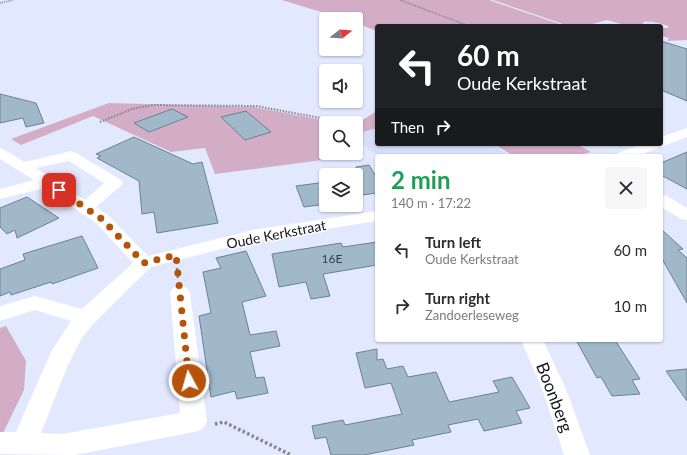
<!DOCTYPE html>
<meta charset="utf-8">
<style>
body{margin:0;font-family:Lato,sans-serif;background:#f7f7f7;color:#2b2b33;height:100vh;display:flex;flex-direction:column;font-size:15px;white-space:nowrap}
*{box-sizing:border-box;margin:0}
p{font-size:13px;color:#7c7c81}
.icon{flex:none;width:22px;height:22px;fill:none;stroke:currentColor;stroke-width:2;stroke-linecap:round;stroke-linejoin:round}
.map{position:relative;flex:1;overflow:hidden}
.details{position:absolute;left:375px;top:154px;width:288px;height:188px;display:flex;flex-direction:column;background:#fff;border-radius:4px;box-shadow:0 1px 3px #0004}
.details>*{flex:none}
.guide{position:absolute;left:375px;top:24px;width:288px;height:122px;border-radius:4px;box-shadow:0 1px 3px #0004;background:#202124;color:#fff;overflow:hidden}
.needle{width:26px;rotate:73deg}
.tools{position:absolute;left:319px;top:12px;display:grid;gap:8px}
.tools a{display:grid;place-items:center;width:44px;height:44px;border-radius:4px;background:#fff;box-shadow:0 1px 3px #0004;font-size:20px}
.pin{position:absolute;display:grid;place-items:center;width:34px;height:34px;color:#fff;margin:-17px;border-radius:8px;box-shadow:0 2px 6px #0006}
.me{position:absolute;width:44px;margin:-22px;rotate:354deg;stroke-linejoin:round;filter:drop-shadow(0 0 3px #0008)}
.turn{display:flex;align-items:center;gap:14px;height:84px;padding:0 16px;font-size:18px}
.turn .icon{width:52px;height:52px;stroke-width:2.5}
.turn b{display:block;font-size:28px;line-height:34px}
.then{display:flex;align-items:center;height:38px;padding:0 16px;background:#0003;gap:8px;font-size:15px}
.round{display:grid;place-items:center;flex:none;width:42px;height:42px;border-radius:4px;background:#f7f7f7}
.head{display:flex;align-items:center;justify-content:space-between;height:68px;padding:0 16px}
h1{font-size:24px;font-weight:700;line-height:30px;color:#1e9e55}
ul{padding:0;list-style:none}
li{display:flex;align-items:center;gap:12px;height:56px;padding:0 16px}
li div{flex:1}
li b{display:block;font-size:15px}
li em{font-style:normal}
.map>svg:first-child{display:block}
.built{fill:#d5ddf8}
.green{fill:#d3adc6}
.building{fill:#a0b8ca;stroke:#6b8293}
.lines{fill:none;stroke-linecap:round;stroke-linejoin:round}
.path-far3{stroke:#808493;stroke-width:1.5;stroke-dasharray:1 1;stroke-linecap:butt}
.path-far2{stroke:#808493;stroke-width:2;stroke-dasharray:1.5 1.5;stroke-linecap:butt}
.path-far1{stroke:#808493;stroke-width:2.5;stroke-dasharray:2 2;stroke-linecap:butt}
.path{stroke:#808493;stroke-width:3.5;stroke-dasharray:2.5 2.5;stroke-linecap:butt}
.minor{fill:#fff;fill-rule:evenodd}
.route{stroke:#b45309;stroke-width:7;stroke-dasharray:0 12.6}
.labels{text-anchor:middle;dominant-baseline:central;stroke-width:3;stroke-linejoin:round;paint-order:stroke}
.number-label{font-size:12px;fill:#363d48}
.street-label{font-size:14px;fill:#12141d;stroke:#fff}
.near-street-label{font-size:17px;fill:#12141d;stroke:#fff}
</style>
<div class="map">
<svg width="687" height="455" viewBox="0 0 687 455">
<rect width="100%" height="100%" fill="#e2e8fd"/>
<!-- built -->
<path class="built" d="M377,128V144H491L509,155L378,156L356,139V134Z"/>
<!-- green -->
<path class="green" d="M282,0H489L565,26H483L459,24L439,26H377V31L356,23V19H344Z
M493,0H687V40L667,41L669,38L661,36V28H668V26C661,23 651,21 643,22V24L649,26H629L607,20L584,26H569Z
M109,103L254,107L340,123H326V145L324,148L330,159L215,174L205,148L171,152L93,116L21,145L11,139Z
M377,111V128L356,134V124Z
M494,144H576L591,152L577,156H511L512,155Z
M6,326L26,361L24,390L3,433H0V328Z"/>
<!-- building -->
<path class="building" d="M661,41L687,49V101L661,90Z
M0,94L36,103L44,123L26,127L23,118L0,123Z
M172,109L188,117L149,132L134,123Z
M246,111L271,132L245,140L221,117Z
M134,137L193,164L202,162L218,223L157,233L154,212L142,214L139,181L97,158L101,156L96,154Z
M687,152V189L661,175V163Z
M369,165L377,178V193L362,195L356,185V167Z
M326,182V204L304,207L296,186Z
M27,197L59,218L17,238L15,230L7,234L0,227V208Z
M661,229L683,249L678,250L687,258V303L661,257Z
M82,236L98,268L52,284L51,282L11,295L10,292L0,296V269L25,260L23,254Z
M377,242V265L323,274L330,296L311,299L306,282L279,287L272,254L341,243L343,247Z
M246,251L266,296L242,302L250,335L276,331L280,346L250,352L256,378L264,377L268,393L237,399L235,391L211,397L199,316L211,313L203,272L221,268L216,258Z
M576,340H615L640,379L632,380L640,394L612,396L601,377L597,378Z
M377,349V360L383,359L387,369L403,366L408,377L436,372L449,402L499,392L493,381L512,377L530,408L516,411L522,423L484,431L478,419L448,425L451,432L412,440L414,445L364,455H331L326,437L315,439L312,426L343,420L345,425L402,414L391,383L365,388L356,353Z
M687,369V401L666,371Z"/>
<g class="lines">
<!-- path-far3 -->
<path class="path-far3" d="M400,0L469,26
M0,3L13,0"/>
<!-- path-far2 -->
<path class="path-far2" d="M100,122L132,109L153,105L256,106L321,118"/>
<!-- path-far1 -->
<path class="path-far1" d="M177,268L178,279"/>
<!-- path -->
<path class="path" d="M215,424L224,422L291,455"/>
<!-- minor -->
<path class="minor" d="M687,128V137L637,156H615L618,153L642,144H661V137Z
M0,148L5,150L25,162L71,151L76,153L121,180L123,183L121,186L96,207L108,215L148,256L253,230L377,211V221L253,241L151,267L94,323L82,338L68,365L41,433L62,434L180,413L170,293L173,288L180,286L187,288L190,293L207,421L203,429L194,432L75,455L0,454V432H16L51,352L71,321L35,310L0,321V306L35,296L82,309L133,263L96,223L45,188L0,199V189L34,180L0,159ZM69,161L104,183L85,200L36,168Z
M661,195L667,196L687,208V220L681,219L661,207Z
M521,340H543L566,389L590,455H564L542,389Z"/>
</g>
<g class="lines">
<!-- route -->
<path class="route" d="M59,190L102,219L144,263L176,255L189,381"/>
</g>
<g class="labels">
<!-- number labels -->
<g class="number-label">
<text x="332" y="258">16E</text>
</g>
<!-- street labels -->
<g class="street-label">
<text transform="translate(276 234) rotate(-11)">Oude Kerkstraat</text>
</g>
<!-- near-street labels -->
<g class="near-street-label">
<text transform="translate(555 397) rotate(69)">Boonberg</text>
</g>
</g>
</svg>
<div class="tools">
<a><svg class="needle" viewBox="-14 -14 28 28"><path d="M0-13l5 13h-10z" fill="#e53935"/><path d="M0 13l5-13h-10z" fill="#7c7c81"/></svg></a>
<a><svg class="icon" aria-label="sound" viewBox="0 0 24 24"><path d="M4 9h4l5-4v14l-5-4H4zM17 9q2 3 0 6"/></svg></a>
<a><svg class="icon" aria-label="search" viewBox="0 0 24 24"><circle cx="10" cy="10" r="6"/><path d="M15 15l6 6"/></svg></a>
<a><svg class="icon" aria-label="layers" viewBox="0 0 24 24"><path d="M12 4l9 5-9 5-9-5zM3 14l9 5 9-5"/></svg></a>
</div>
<div class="pin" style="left:59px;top:190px;background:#d93025"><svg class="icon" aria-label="arrive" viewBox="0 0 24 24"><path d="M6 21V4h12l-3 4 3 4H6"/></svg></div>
<svg class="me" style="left:189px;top:381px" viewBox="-20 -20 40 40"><circle r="17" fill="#b45309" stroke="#fff" stroke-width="3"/><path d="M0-11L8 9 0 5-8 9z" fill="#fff"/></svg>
<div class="guide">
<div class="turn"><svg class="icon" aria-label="left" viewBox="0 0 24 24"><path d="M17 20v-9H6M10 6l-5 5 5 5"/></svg><div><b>60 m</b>Oude Kerkstraat</div></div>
<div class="then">Then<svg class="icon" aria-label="right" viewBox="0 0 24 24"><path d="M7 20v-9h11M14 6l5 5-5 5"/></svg></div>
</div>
<section class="details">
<div class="head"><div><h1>2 min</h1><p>140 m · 17:22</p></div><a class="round"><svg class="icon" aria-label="close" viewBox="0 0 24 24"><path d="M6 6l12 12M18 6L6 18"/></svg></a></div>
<ul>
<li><svg class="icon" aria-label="left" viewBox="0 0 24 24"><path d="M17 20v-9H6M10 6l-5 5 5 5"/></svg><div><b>Turn left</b><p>Oude Kerkstraat</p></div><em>60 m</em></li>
<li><svg class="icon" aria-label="right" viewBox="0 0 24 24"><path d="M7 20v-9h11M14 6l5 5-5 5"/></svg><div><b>Turn right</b><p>Zandoerleseweg</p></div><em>10 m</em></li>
</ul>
</section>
</div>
